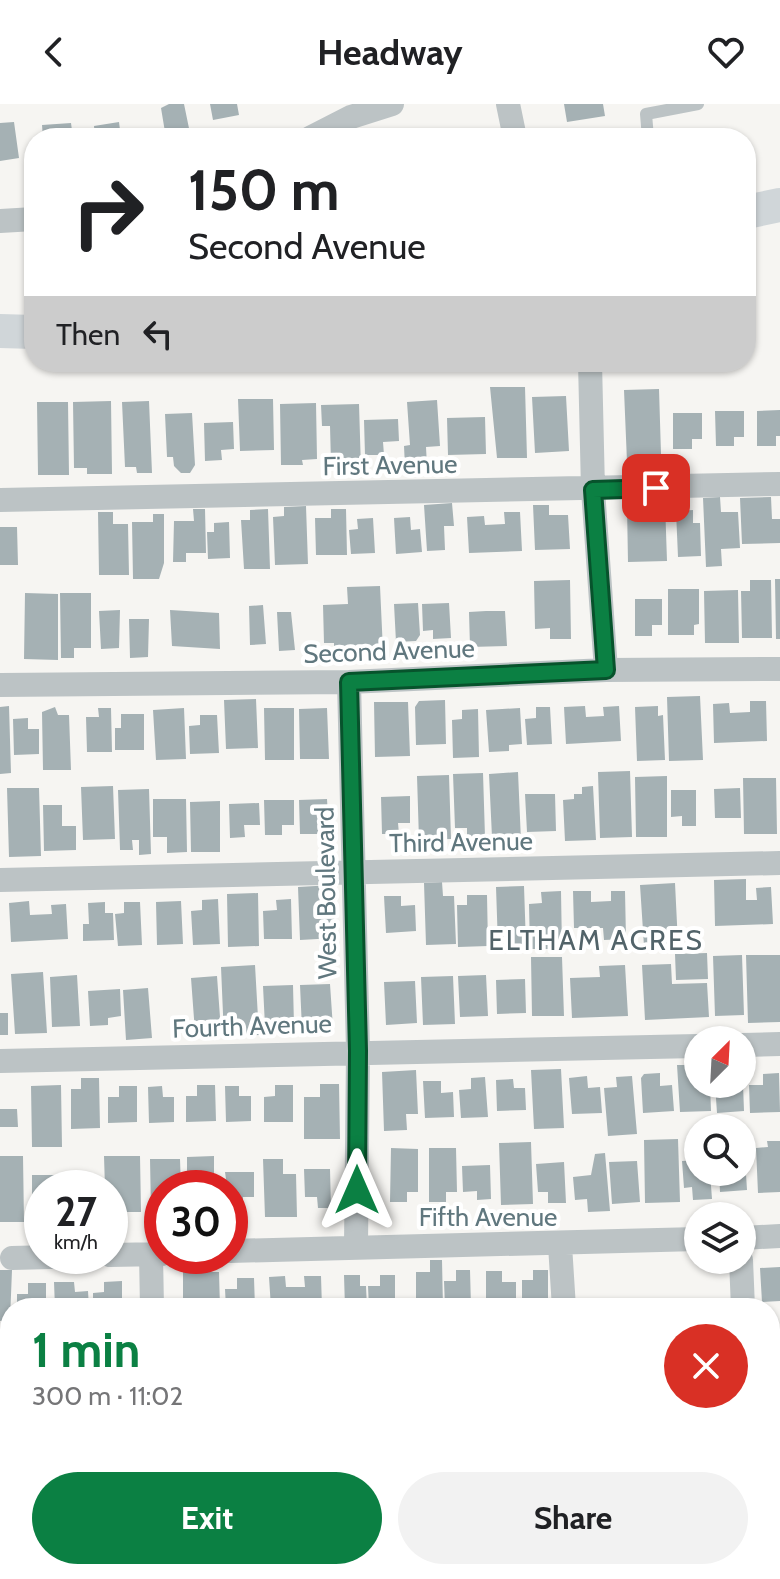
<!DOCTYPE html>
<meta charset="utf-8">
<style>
body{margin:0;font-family:Cabin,sans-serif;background:#f2f2f2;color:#202124;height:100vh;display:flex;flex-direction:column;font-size:30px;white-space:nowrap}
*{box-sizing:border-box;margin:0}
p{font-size:26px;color:#757577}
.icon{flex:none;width:44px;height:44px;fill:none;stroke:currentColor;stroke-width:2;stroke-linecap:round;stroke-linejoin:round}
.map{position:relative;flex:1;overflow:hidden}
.drawer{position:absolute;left:0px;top:1194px;width:780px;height:282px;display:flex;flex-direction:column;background:#fff;border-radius:32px 32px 0 0;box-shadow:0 2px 6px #0004}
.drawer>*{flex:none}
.guide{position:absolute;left:24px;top:24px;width:732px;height:244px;border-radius:32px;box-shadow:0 2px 6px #0004;background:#fff;color:#202124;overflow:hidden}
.needle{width:52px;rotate:24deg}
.tools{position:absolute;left:684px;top:922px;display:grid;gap:16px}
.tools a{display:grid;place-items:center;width:72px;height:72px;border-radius:50%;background:#fff;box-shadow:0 2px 6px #0004;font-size:40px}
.speed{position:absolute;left:24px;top:1066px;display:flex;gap:16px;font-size:40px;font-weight:700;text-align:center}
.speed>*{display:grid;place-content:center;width:104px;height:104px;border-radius:50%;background:#fff;box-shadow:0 2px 6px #0004;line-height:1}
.speed small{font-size:20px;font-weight:400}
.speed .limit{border:12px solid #d22;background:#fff;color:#111}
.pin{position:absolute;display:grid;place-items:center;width:68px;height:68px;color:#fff;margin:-34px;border-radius:16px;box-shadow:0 4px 12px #0006}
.me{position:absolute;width:88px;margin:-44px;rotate:0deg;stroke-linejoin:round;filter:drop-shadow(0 0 6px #0008)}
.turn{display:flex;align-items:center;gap:28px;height:168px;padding:0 32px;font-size:36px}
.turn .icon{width:104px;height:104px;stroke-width:2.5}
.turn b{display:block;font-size:56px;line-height:68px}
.then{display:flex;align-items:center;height:76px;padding:0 32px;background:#0003;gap:16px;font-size:30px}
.round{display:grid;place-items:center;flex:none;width:84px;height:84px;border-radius:42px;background:#f2f2f2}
.summary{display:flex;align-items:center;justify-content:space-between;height:136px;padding:0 32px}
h1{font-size:48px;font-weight:700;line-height:60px;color:#0b8043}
.primary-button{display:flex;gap:16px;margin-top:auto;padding:16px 32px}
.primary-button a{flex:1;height:92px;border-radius:48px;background:#0b8043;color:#fff;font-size:32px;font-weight:700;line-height:92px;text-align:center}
.primary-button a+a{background:#f2f2f2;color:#202124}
header{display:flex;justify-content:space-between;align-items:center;height:104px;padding:0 32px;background:#fff;font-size:36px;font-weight:700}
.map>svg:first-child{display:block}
.building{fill:#a5b1b4}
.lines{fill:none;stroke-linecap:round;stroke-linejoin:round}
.lane{stroke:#bcc3c5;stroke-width:12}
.street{stroke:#bcc3c5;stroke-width:24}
.secondary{stroke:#d0d6d9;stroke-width:34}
.route-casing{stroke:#07532c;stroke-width:20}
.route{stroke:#0b8043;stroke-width:14}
.labels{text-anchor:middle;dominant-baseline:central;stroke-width:8;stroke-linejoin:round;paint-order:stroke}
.street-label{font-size:26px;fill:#60777e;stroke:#fff}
.neighbourhood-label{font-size:28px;letter-spacing:2px;fill:#526369;stroke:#fff}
</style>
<header><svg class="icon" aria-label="back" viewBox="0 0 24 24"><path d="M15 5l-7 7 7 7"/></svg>Headway<svg class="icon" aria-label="heart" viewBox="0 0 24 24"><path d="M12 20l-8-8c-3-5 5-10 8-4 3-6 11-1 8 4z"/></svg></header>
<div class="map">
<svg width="780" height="1475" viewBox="0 0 780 1475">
<rect width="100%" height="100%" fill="#f6f5f2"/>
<!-- building -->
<path class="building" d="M169,0H184L191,34H166L161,4Z
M210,0H237L239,11L213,16Z
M564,0H603L605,12L567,18Z
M14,18L19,54L0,57V19Z
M119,18L121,34H95L94,22Z
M71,19L73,34H43L42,21Z
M490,283H525L527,354H497Z
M659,285L661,350H650V357L627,358L624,286Z
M566,292L569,347L535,349L532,293Z
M238,295H273L274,346L240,347Z
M437,296L440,342L426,343L427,362L405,363L404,342L410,341L407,298Z
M111,297L112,370H87V364H74L73,298Z
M149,297L152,369H137L136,363H125L122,298Z
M37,298H68L69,371H38Z
M316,299L317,355L302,356L303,361H281L280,300Z
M359,300L361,365H343V359H331L330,322H322L321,301Z
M780,306V332H776V342H757V307Z
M715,307H744V333H734V342H716Z
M192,309L195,361L190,369H181L174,362L173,353H167L165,310Z
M673,309H702V335H692V345H673Z
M485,313L486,350L448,351L447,314Z
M398,315L399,337L383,338L384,351H365L364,316Z
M233,318L234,345L221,346L222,356L205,357L204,319Z
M720,393L721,408H738L740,444L721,445L722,462L706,463L703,394Z
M771,393L772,415H780V439L742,440L740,394Z
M648,398H665L667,457L628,458L627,402H648Z
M452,399L454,422H444L445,446L427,447L424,401Z
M533,401H549V411H568L570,445L535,446Z
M306,402L308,460L275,461L273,413L284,412V403Z
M193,405H205L206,449H186V458H173L174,417H194Z
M268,405L270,465H244L241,416H250V406Z
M331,405H346L347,451H316L315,414H331Z
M693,406V419H700L701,452L678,453L676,407Z
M98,408H113V420H128L129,471H99Z
M504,408H520L522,447L469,449L467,413L484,412L485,421L505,420Z
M153,410H164V459L159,475H133L132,418H153Z
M410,413L411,426L420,425L422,448L396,450L394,414Z
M373,414L375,449L351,450L349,426L358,425L357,415Z
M229,418L230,454L208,455L207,428H214V419Z
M0,423H17L18,461H0Z
M775,475H780V535H776Z
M570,476L571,535H550V524L535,525L534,477Z
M750,476H771L772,534H742L741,487H750Z
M380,482L383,547L334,549V539H324L323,501L348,500L347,483Z
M668,485H699V520L694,521V531H668Z
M738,486L739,539H705L704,487Z
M25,489L58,490V556L24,555Z
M60,489H91V544H74V554H61Z
M635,495H662V521H652V532H635Z
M418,499L420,531L416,537L396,538L394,500Z
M449,499L451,534L433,535V526L423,527L422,500Z
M263,501L266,540L250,541L249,502Z
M120,506L119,544L101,545L99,507Z
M170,506L219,509L220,545L172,542Z
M486,507H505L507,542L470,543L469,508Z
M277,508H291L295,546L279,547Z
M129,515H149L148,553L130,554Z
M700,592L703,656L669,657L667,593Z
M256,595L258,644L226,645L224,596Z
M445,596L446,640L416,641L415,603L419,597Z
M750,597H766L767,637L714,639L713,600L729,599L730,609L750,608Z
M374,598H408L410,652L375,653Z
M9,602L11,669L0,670V603Z
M585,602L586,613L604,612L603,603L619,602L621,637L566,640L564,603Z
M658,602V612L663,611L665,656L637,657L635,603Z
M55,603L58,611H69L71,666H43L42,608Z
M536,603H550L552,640L527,641L525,615L536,614Z
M98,604H111L112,648H87L86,613H99Z
M184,604L186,655L156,656L153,606Z
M264,604H294V656H265Z
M327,604L329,655H300L299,605Z
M520,604L522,640L509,641V647L489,648L486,606Z
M478,605L479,653L453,654L452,616L462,615V606Z
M121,610H144V646H115V624H121Z
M200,611H217L219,649L190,650L189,622L200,621Z
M28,614V625H39V650L14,651L13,615Z
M630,667L632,733L600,734L598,668Z
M518,668L521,737L508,738L506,732L492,733L489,670Z
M483,669L485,733L467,734V724H455L453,670Z
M449,671L451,735L419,736L417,672Z
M667,672V733H636L635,673Z
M743,674H776L777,730H744Z
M113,682L115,735L83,736L81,683Z
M593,682L596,736L565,737L563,696L574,695V690H582V683Z
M7,684H39L41,752L9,753Z
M740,684L741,714H715L714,685Z
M149,685L151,750L139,751V736H132L133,746H120L118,686Z
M671,686H696V722H682V712L671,713Z
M525,690H555L556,727L527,728Z
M410,692V719H398L399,730H382L381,693Z
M153,695H186L187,748L167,749V733H153Z
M327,695L329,730H300L299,696Z
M264,696H294V721H282V731H265Z
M220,697V748H191L190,698Z
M259,699L260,721H244L245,733L230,734L229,700Z
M43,701H62V722H76V746L44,747Z
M746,775V796H757L756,784L771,783L773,820L715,822L714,776Z
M442,778L443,792H454L456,840L426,841L424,779Z
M675,779L678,840L644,842L640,781Z
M333,781L335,834L300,836L298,783Z
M524,782L526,841L498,842L496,783Z
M561,787L562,845H530L529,800L542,799L541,788Z
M573,787H591V798L611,797V787H625L626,835L604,836L603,824H574Z
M258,789L259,842L228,843L227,790Z
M467,791H487L488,842L458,843L457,801H467Z
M384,792H401V802L415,801L416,827L386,829Z
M218,795L220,840L193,841L191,807L202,806V796Z
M291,795L292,835H264L263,807L277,806L276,796Z
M29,797L30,811L52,810L51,801L66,800L68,835L11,838L9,799Z
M181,797L183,840L157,841L156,798Z
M105,798V809H113L114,836L83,837V820H89L88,799Z
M124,798H140L142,841L118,842L115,810L124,809Z
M707,849L708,875L676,876L675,850Z
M742,851L744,911L715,912L713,852Z
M746,851H780V918L748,919Z
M531,853H562L564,912H532Z
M671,860L672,880L707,879L709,913L645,916L642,861Z
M255,861L259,931L224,933L221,863Z
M625,861L628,912L572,914L570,874L600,873L599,862Z
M43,868L47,929L15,930L11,870Z
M77,871L80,922L52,923L50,873Z
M486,871L488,912L460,913L458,872Z
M217,872L221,927L195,928L191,874Z
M453,872L455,920L423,921L421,873Z
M525,875L526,909L497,910L496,876Z
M415,877L417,919L386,921L384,878Z
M330,880L333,924L302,925L300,881Z
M293,881L294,921L265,922L263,882Z
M148,884L152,934L126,936L123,886Z
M120,885L121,912L108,914V921L90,922L88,887Z
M0,909H8V931H0Z
M677,961H698V980H710L711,1007L680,1008Z
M561,965L564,1024L534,1025L531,966Z
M416,966L418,1010H406L407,1026L384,1027L382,968Z
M660,969V982L672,981L674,1007L643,1009L641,974L644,970Z
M779,969L780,1008L750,1009L749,981H763V970Z
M587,972L588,984L600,983L602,1009L572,1010L569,974Z
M632,972L637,1030L608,1032L604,984L617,983L616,973Z
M485,973L488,1013L461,1014L459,986L471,985V974Z
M81,974H99L100,1024L71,1025V985H81Z
M513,975L514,984H525L526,1006L497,1007L496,976Z
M423,977H441V989L453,988L454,1013L425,1014Z
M320,980H339L340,1035H304V993H320Z
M715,980H743L744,1007L717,1009Z
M61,981L62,1043H32L31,982Z
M197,981H215L216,1017L186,1018V992H197Z
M275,981H293V1018H264V993L275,992Z
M119,982H137V1018L108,1019V993H119Z
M162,982L163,993H174V1018L149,1019L148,983Z
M225,982H239V992H251V1017L226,1018Z
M0,1005H17L18,1023H0Z
M678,1035L680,1098L645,1099L644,1036Z
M767,1037H780V1088L758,1089L756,1044L768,1043Z
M531,1038L533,1100L501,1101L499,1039Z
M391,1044L418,1045V1088H407V1098H390Z
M429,1044H456L457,1088H446V1098H429Z
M605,1049L610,1107L588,1108L587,1095L575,1096L573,1073L591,1071L595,1050Z
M0,1052H23L24,1118H0Z
M104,1052H140L141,1108H119V1092L110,1093V1084H105Z
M214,1052V1084H187V1053Z
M742,1054H745L747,1086L720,1088L719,1068H742Z
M150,1055H180L181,1084H162V1106H151Z
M263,1055H283V1070H296L297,1113H265Z
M698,1056V1068H710L712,1095L693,1096L692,1083L684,1084L682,1057Z
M637,1057L640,1098L612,1100L609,1058Z
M564,1058L566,1099H548V1088H538L536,1060Z
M490,1061L491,1095L477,1096V1087L463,1088L462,1062Z
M304,1065H330L331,1104H318L317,1093H305Z
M225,1068H254V1093H243V1104H230Z
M32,1071H61V1084H42V1097H32Z
M70,1071H98V1084H70Z
M430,1156H442L443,1204H416V1168H430Z
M780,1163V1197L762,1198L760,1164Z
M0,1166H12L10,1216L0,1217Z
M456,1166H470L471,1203H445L444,1177H456Z
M533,1166H548V1202H522V1176H533Z
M486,1167H502V1178H516V1204H486Z
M183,1168H219L220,1204H183Z
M344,1171H360V1182H366L367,1204H345Z
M380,1171H395V1204H369L368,1182H380Z
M285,1172L286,1183H305L304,1172H321L322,1204H271L269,1173Z
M237,1174H254L255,1204H226L225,1185H237Z
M122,1177V1204H93V1189L104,1188V1178Z
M54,1178H74L75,1188L88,1187L89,1204H55Z
M28,1179H46V1204H17V1190H28Z
M770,1226H780V1296H770Z
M0,1265H10V1301H0Z
M770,1431H779L780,1466H770Z
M9,1466H41V1475H9Z
M56,1466H83V1475H56Z
M92,1466H124L125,1475H92Z
M182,1466H223V1475H182Z
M228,1466H257V1471L228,1475Z
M265,1466H289V1475L265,1474Z
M306,1466H323L324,1475H306Z
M371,1466H429V1475H371Z
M448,1466H501V1475H448Z
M715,1466H744V1475H715Z"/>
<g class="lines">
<!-- lane -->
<path class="lane" d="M648,34L646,10L698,0"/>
<!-- street -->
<path class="street" d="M508,0L515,34
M310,34L351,13L392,0
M0,117L34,115
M590,258L593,386L606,566
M0,396L780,380
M349,578L358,947L356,1142
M0,581L349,578L606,566L780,565
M0,776L780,759
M742,941L780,940
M0,957L698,942
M742,1134L780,1132
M560,1141L564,1204
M230,1147L698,1135
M151,1150L152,1204
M110,1151L162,1150
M12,1154L89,1152
M741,1156L743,1204
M770,1315H780
M157,1466V1475
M650,1466L651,1475"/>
<!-- secondary -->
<path class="secondary" d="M746,108L780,101
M0,227L34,228"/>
</g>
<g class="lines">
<!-- route casing -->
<g class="route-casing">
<path id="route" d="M357,1086L358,947L349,578L606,566L593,386L656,384"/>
</g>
<!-- route -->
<use href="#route" class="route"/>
</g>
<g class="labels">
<!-- street labels -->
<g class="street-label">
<text transform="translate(390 361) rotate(-1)">First Avenue</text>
<text transform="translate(389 547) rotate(-2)">Second Avenue</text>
<text transform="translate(461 738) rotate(-1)">Third Avenue</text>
<text transform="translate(326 789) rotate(-91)">West Boulevard</text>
<text transform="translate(252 922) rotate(-2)">Fourth Avenue</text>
<text x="488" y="1113">Fifth Avenue</text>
</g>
<!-- neighbourhood labels -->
<g class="neighbourhood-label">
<text x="596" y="836">ELTHAM ACRES</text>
</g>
</g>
</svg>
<div class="tools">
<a><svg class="needle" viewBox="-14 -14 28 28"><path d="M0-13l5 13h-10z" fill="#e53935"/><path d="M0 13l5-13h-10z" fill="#757577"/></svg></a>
<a><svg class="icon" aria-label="search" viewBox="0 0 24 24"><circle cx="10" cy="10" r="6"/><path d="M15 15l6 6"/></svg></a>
<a><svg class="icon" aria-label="layers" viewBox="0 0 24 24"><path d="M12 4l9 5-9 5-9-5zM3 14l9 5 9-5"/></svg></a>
</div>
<div class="speed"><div>27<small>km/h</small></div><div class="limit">30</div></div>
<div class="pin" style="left:656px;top:384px;background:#d93025"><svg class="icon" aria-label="arrive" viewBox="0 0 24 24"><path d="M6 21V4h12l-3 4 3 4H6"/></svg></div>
<svg class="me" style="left:357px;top:1086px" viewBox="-20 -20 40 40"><path d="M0-17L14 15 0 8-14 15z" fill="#0b8043" stroke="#fff" stroke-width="4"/></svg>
<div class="guide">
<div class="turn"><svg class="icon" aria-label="right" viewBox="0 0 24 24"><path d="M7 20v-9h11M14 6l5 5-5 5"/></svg><div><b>150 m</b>Second Avenue</div></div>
<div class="then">Then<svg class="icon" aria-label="left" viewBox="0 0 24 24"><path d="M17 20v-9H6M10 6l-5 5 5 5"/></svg></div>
</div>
<section class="drawer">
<div class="summary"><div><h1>1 min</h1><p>300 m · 11:02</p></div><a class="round" style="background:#d93025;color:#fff"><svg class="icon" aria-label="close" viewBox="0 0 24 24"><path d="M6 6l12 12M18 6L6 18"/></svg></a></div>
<div class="primary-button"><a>Exit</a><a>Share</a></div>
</section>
</div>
